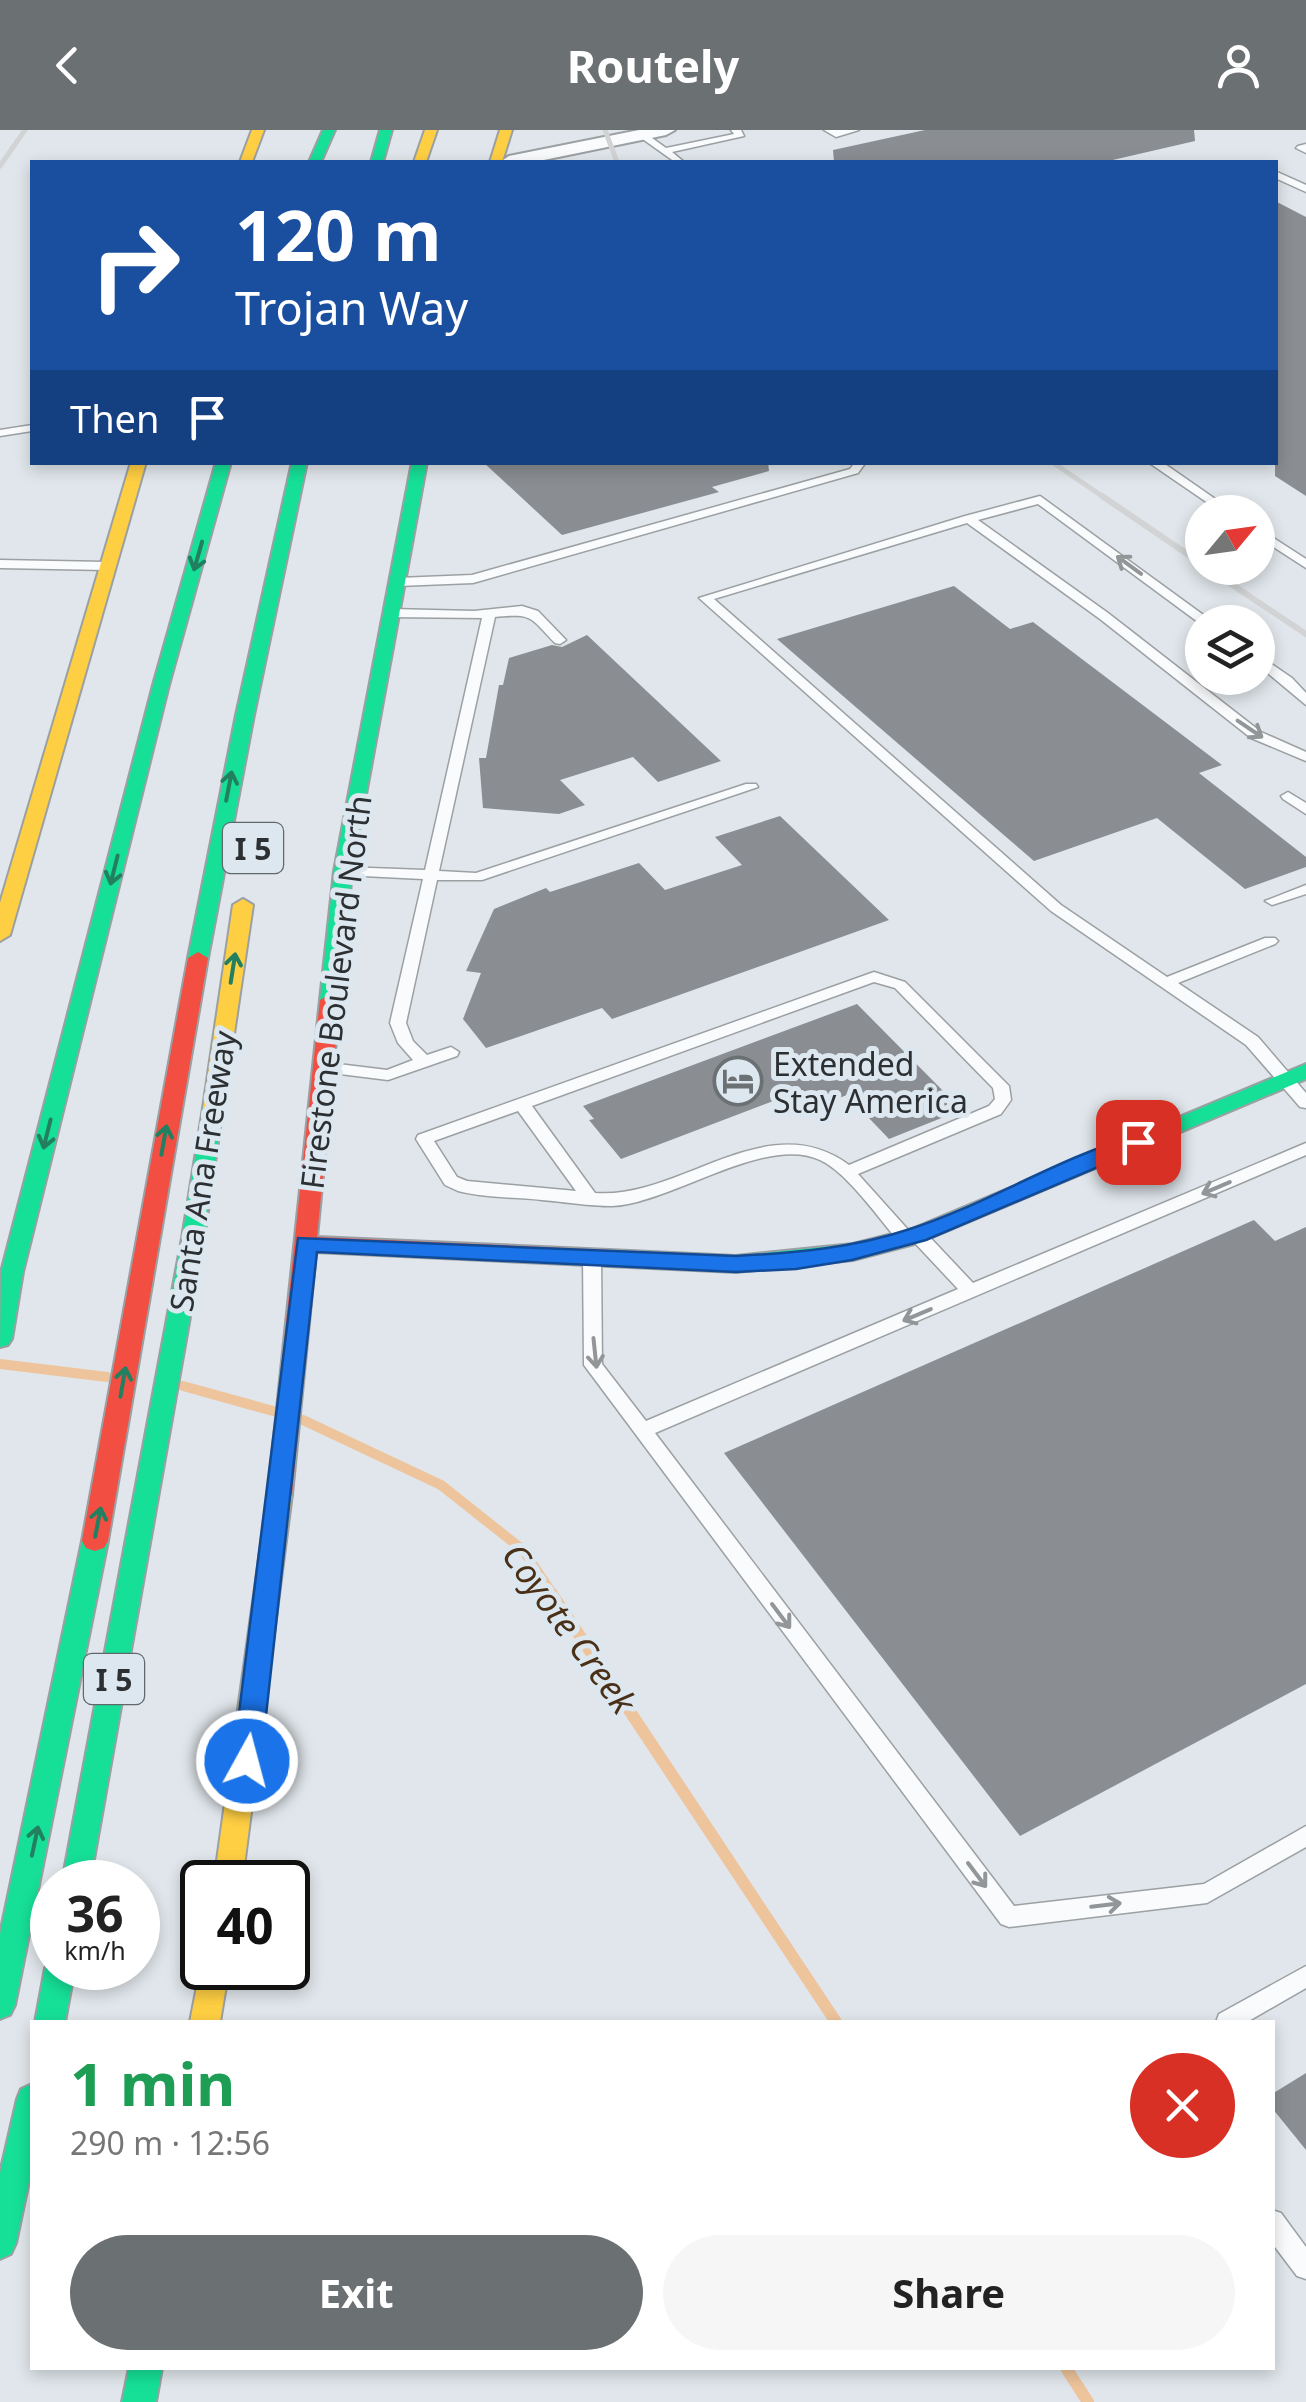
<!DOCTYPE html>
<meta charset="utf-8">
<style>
body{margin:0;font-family:"Noto Sans",sans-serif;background:#f6f6f6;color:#222;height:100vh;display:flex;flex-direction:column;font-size:38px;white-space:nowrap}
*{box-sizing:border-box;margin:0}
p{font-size:32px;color:#767676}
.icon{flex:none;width:55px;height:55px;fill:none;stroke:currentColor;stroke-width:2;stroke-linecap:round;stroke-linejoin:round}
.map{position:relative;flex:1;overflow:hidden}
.sheet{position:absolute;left:30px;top:1890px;width:1245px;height:350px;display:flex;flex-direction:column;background:#fff;border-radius:0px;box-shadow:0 5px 15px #0003}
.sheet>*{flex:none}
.guide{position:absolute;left:30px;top:30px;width:1248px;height:305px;border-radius:0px;box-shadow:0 5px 15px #0003;background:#1a4fa0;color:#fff;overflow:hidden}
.needle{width:65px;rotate:61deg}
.buttons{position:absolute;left:1185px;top:365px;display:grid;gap:20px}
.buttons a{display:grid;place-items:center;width:90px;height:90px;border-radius:50%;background:#fff;box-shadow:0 5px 15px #0003;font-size:50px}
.speed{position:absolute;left:30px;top:1730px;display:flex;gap:20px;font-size:50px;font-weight:700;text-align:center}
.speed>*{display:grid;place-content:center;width:130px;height:130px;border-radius:50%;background:#fff;box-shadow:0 5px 15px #0003;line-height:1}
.speed small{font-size:25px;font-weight:400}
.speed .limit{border:5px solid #111;border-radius:15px;background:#fff;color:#111}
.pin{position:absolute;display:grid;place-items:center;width:85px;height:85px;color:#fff;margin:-42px;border-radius:20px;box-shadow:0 5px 15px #0006}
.me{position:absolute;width:110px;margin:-55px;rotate:7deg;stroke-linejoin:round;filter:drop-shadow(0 0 8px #0008)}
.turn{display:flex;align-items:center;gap:35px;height:210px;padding:0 40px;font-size:45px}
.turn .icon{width:130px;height:130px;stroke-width:2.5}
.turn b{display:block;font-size:70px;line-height:85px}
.then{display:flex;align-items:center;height:95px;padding:0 40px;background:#0003;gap:20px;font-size:38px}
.round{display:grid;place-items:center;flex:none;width:105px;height:105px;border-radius:52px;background:#f6f6f6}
.head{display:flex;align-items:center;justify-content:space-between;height:170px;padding:0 40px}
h1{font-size:60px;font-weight:700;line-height:75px;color:#1e9e55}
.action{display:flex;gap:20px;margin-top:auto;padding:20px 40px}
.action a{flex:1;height:115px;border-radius:60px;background:#6b7073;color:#fff;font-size:40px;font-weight:700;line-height:115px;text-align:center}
.action a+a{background:#f6f6f6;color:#222}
header{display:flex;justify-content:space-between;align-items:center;height:130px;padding:0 40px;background:#6b7073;color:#fff;font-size:45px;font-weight:700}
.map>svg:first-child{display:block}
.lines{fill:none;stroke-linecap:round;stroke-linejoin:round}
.stream-far1{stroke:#edc49c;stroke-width:10}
.stream{stroke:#edc49c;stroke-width:12}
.building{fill:#8a8e92}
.lane-casing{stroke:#9ba0a3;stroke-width:3}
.street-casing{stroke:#9ba0a3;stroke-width:4}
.fast-casing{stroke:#9ba0a3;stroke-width:4}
.slow-casing{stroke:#9ba0a3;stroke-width:4}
.jam-casing{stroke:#9ba0a3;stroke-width:4}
.lane{fill:#fafbfc;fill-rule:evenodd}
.street{fill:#fafbfc;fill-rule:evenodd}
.fast{fill:#16e098;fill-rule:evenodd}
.slow{fill:#ffcf43;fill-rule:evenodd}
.jam{fill:#f24e42;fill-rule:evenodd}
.rail-far1{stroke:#d2d3d4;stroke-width:5}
.rail{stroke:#d2d3d4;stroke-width:6}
.oneway{stroke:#227f60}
.oneway2{stroke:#939698}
.route{fill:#1a73e8;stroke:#114b97;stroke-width:2.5}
.labels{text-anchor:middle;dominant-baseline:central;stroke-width:10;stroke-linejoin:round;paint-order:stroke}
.shield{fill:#dce7ef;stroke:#61676b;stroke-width:2.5}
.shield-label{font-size:30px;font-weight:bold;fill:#2c3033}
.street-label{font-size:32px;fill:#2c3033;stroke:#dce7ef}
.poi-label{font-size:32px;fill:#2c3033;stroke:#dce7ef;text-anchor:start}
.water-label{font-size:35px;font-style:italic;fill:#493016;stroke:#dce7ef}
</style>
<header><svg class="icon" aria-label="back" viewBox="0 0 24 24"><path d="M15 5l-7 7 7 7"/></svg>Routely<svg class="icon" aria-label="person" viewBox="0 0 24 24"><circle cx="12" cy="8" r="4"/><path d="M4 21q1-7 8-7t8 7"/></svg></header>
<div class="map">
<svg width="1306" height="2272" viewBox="0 0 1306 2272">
<rect width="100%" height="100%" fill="#e0e6eb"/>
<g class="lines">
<!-- stream-far1 -->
<path class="stream-far1" d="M0,1234L107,1247
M183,1256L273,1281
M303,1290L441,1355L523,1420L554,1466"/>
<!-- stream -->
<path class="stream" d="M552,1464L836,1892
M1066,2238L1088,2272"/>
</g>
<!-- building -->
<path class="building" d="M925,0H1194L1195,11L1104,32H834L833,20Z
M1275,71L1306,87V366L1275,346Z
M483,332H768L769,341L712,357L719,362L562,405Z
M954,456L1010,499L1033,492L1222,635L1199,643L1306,727V737L1245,759L1157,688L1034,731L777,509Z
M587,505L721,631L658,652L633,627L560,650L585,675L559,684L483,678L479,628H486L499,555H503L509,528L552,515L562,517Z
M780,686L889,790L612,889L602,878L486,918L463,889L481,843L466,841L494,779L546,758L550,762L639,733L665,760L742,735L715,707Z
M857,874L959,977L941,984L944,987L889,1009L847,965L799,983L784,967L621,1029L589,990L594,989L583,976Z
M1254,1090L1275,1111L1306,1097V1554L1020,1706L724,1323Z
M1306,1943V2020L1272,1978V1964Z"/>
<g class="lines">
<!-- lane casing -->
<g class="lane-casing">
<path id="lane" d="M731,0H741L744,6L672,22L684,32H675L637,5L645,3L666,18L734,4Z
M824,0H859L836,7Z
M1306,14V23L1296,18L1298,16Z
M1275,41L1306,55V62L1275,48Z
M32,295V301L0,306V300Z
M855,332H866L858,343L473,453L398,456L392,452L398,448L472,445L850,339Z
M1148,332H1162L1234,382H1221Z
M1040,366L1213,492L1202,495L1038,374L978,390L1108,483L1261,602L1306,622V631L1251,608L1100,489L967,393L714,469L1061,775L1167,847L1265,808H1275L1278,811L1275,814L1178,853L1258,907L1306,963V978L1300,977L1246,915L1051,781L699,468L965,386Z
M1258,398L1306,429V438L1258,407Z
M0,430L106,432L112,436L106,440L0,438Z
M522,476L538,481L566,510L560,514L555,513C530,487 533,483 495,487L439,741L476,743L746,654H756L758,657L482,750H437L406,893L413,911L427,925L451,917L459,922L457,926L388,950L316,941L314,937L316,933L322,932L387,940L413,930L398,913L390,893L423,749L343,745L336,741L343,737L425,740L482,488L391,487L385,483L391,479L474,481Z
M1258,525L1292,548L1306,563V575L1258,535Z
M1288,662L1306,673V684L1283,669L1281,666Z
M1306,755V764L1272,775L1265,771Z
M874,842L905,852L1009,956L1011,970L1001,984L858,1044L911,1103L918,1099L924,1101L973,1153L1306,1013V1025L655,1303L1014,1776L1204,1754L1306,1696V1717L1207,1773L1009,1797L1001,1794L584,1235L583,1126L586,1122H598L601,1126L602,1234L646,1291L958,1159L913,1111L906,1115L900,1113C879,1089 848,1043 820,1030C765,1004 670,1074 612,1076C589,1076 565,1072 542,1070C515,1067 485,1068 458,1061L445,1055L416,1009L418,1005ZM874,852L895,858L993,958L995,969L989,976L849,1035C767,974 680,1070 595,1063L532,976ZM518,981L576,1061L467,1051L457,1047L434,1011Z
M1306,1836V1858L1247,1892H1216L1219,1884Z
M1272,2080L1281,2083L1306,2117V2149L1297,2146L1272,2113Z"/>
</g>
<!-- street casing -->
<g class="street-casing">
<path id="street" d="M639,0H675L666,5L534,32H500L509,26Z"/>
</g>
<!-- fast casing -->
<g class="fast-casing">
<path id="fast" d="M323,0H335L321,32H309Z
M380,0H392L383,32H371Z
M216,332H231L169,555L23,1142L12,1209L8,1215L0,1217L1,1142L153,555Z
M292,332H307L254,585L208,828L198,834L188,828L236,585Z
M412,332H427L352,741L340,870L330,876L320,870L334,741Z
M1306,934V949L918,1113L853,1130L736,1142L609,1136L598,1128L609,1120L736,1126L853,1114L912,1099Z
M213,971L223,978L204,1108L90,1752H62L182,1108L203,978Z
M95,1401L104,1404L108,1411L15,1875L10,1885L0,1889V1804L82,1411L86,1404Z
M52,1827V1838H75L65,1892H35L45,1838Z
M32,1954V2037L16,2113L11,2124L0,2129V2043L17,1969L21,1959Z
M129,2238H162L156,2272H122Z"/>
</g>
<!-- slow casing -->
<g class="slow-casing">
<path id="slow" d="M252,0H264L252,32H240Z
M425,0H437L426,32H414Z
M500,0H512L502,32H490Z
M131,332H146L10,805L0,811V773Z
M243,769L253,775L223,978L213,985L203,978L233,775Z
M280,1354L289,1357L292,1364L242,1752H214L268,1364L271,1357Z
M202,1831V1838H229L220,1892H190Z"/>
</g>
<!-- jam casing -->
<g class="jam-casing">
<path id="jam" d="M198,822L208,828L108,1411L104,1418L95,1421L86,1418L82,1411L188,828Z
M330,864L340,870L317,1107L609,1120L620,1128L609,1136L316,1122L292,1364L289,1371H271L268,1364L320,870Z"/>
</g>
<!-- lane -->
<use href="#lane" class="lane"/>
<!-- street -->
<use href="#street" class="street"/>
<!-- fast -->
<use href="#fast" class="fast"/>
<!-- slow -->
<use href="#slow" class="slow"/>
<!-- jam -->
<use href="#jam" class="jam"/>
<!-- rail-far1 -->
<path class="rail-far1" d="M605,0L617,32
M0,36L25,0
M1052,332L1105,368"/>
<!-- rail -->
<path class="rail" d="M1102,366L1202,434
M1207,438L1306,504"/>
</g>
<!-- one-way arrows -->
<defs><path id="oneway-shaft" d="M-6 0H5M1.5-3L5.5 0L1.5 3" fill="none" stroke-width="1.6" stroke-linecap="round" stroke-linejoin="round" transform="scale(2.5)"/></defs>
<g class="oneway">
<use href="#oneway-shaft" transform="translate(198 426) rotate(106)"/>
<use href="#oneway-shaft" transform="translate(229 656) rotate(-79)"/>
<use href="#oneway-shaft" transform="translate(114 740) rotate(104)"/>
<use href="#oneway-shaft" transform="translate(233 838) rotate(-81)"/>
<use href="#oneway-shaft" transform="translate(47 1004) rotate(104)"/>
<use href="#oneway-shaft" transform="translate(164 1010) rotate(-80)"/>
<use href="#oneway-shaft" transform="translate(123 1252) rotate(-80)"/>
<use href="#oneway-shaft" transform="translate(98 1392) rotate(-79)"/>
<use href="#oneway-shaft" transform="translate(35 1711) rotate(-78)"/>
</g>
<g class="oneway2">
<use href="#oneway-shaft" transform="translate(1129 435) rotate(-144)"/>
<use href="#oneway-shaft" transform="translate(1250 599) rotate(34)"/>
<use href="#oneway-shaft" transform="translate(1216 1058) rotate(157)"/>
<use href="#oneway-shaft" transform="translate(917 1185) rotate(157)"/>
<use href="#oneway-shaft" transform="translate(595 1223) rotate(84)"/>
<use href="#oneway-shaft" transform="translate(781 1486) rotate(53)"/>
<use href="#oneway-shaft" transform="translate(977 1745) rotate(53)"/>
<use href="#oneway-shaft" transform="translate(1106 1775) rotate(-7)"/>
</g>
<!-- route -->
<path class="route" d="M1138,1005L1145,1007L1148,1012L1145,1017L926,1110L852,1130L796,1139L736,1142L317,1122L261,1631L256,1639L247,1643L237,1639L233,1631L298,1108L736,1126C795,1123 853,1118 910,1099C988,1074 1059,1027 1138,1005Z"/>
<!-- icons -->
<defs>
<g id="hotel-ring" transform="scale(2.5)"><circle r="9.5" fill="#dce7ef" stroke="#6b7073" stroke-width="1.5"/><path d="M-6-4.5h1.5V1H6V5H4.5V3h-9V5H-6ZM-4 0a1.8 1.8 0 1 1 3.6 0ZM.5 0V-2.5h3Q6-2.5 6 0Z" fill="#6b7073"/></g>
</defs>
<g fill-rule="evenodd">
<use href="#hotel-ring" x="738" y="951"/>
</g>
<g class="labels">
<!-- shield labels -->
<g class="shield">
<rect x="223" y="693" width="60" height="50" rx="8"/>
<rect x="84" y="1524" width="60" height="50" rx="8"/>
</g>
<g class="shield-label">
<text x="253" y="718">I 5</text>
<text x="114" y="1549">I 5</text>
</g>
<!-- street labels -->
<g class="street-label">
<text transform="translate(335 862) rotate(-83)">Firestone Boulevard North</text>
<text transform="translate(202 1041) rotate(-81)">Santa Ana Freeway</text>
</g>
<!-- poi labels -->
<g class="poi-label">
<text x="773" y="933">Extended<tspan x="773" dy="37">Stay America</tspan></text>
</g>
<!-- water labels -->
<g class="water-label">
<text transform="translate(570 1498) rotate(54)">Coyote Creek</text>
</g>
</g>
</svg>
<div class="buttons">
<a><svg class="needle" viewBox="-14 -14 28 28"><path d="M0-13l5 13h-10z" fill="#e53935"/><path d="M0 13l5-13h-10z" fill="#767676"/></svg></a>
<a><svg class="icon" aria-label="layers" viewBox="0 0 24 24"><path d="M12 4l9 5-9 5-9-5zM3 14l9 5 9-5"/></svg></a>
</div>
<div class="speed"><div>36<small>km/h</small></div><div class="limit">40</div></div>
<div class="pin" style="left:1138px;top:1012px;background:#d93025"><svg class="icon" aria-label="arrive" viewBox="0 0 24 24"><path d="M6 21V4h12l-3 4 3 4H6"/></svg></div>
<svg class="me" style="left:247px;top:1631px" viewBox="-20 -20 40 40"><circle r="17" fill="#1a73e8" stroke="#fff" stroke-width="3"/><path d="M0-11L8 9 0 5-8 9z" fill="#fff"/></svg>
<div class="guide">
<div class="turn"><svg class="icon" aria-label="right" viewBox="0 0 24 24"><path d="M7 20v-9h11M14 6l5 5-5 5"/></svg><div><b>120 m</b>Trojan Way</div></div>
<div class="then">Then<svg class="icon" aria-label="arrive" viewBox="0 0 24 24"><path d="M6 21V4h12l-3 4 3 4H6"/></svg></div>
</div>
<section class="sheet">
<div class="head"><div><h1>1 min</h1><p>290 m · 12:56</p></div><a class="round" style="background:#d93025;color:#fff"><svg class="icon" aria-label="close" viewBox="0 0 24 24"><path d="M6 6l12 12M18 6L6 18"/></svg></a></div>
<div class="action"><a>Exit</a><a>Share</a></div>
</section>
</div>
